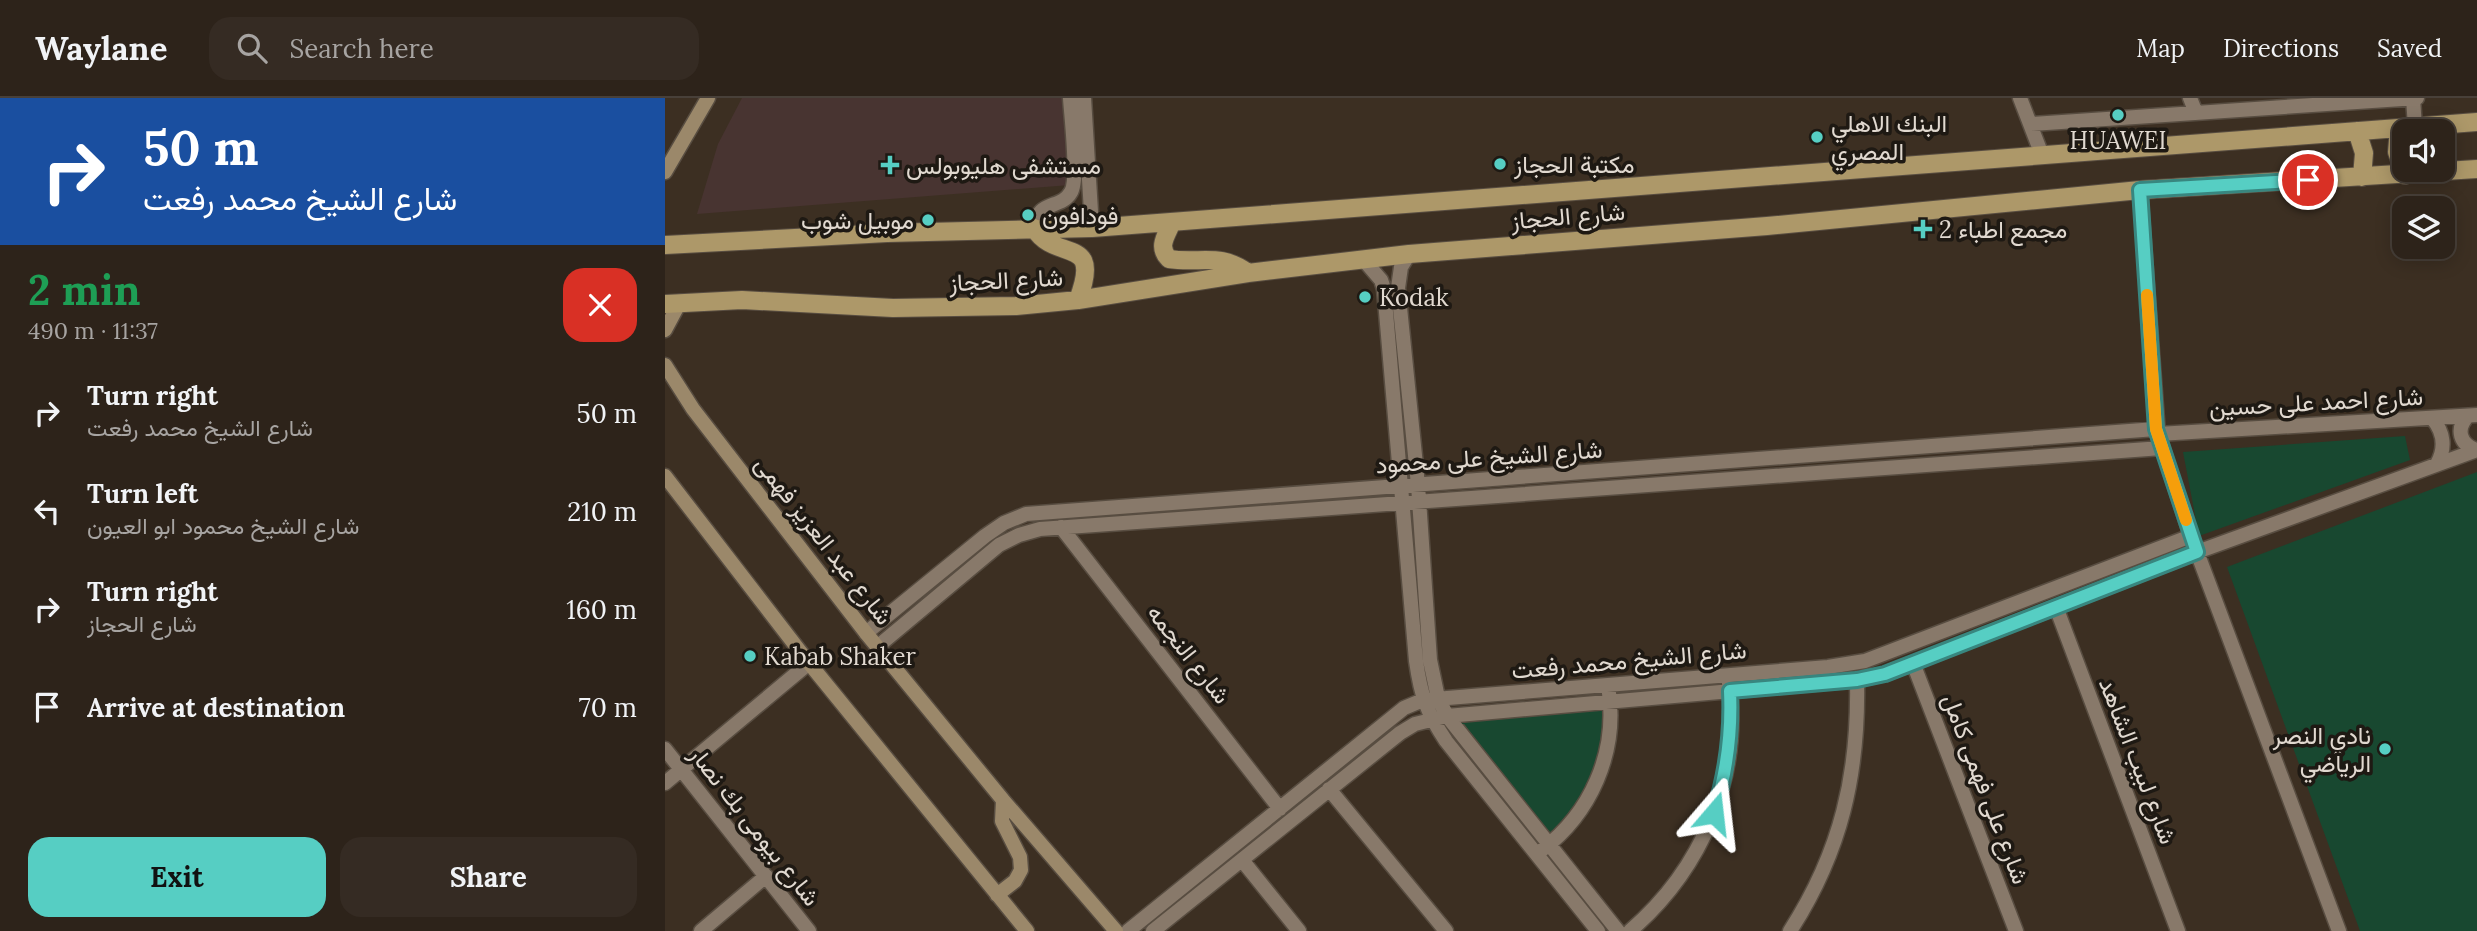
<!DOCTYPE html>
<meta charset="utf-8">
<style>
body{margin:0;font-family:Lora,Vazirmatn,serif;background:#352b23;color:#f1f3f6;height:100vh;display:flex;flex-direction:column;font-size:26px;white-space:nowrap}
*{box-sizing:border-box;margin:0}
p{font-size:23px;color:#a7a4a2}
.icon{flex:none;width:38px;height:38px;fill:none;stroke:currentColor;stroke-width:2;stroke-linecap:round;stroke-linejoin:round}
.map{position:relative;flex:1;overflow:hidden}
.sheet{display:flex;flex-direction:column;background:#2d231a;width:665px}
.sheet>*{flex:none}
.top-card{background:#1a4fa0;color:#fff;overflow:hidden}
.controls{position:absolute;left:1727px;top:21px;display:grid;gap:14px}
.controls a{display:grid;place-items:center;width:63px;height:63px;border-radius:14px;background:#2d231a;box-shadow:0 4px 18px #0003,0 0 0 2px #484039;font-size:35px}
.pin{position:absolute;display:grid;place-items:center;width:60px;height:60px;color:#fff;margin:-30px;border:4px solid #fff;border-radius:50%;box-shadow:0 2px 7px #0007}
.me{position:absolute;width:77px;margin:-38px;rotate:17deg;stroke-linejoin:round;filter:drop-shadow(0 0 5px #0008)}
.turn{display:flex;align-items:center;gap:24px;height:147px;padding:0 28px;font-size:32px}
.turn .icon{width:91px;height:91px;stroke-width:2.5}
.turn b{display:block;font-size:49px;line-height:60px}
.round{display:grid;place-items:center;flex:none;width:74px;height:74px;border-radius:21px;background:#352b23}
.headline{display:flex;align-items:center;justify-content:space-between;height:119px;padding:0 28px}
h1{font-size:42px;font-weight:700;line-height:52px;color:#1e9e55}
.cta{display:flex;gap:14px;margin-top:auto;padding:14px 28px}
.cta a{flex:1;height:80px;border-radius:21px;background:#56cec3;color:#111;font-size:28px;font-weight:700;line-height:80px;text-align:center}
.cta a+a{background:#352b23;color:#f1f3f6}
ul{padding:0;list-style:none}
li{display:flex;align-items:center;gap:21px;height:98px;padding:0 28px}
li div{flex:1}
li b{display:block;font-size:26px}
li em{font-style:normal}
header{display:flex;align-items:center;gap:42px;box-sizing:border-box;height:98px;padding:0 35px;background:#2d231a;border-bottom:2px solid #484039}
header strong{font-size:33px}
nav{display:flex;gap:38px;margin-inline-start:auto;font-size:24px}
.search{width:490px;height:63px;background:#352b23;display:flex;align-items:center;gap:18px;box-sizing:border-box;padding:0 24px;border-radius:21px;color:#a7a4a2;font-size:26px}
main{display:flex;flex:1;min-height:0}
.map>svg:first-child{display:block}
.medical{fill:#483431}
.green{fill:#184830}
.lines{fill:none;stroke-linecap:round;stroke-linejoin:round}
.street-casing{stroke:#584d41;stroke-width:17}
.secondary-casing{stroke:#584d41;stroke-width:17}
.primary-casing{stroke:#584d41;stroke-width:20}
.street{stroke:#88796a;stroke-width:14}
.secondary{stroke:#9b886a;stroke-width:14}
.primary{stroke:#ad9869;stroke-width:18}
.route-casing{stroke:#38867f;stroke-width:18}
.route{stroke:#56cec3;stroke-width:12}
.slow{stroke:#f59e0b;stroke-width:12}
.poi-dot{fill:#56cec3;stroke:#1e1913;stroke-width:2.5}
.labels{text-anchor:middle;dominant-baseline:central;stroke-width:7;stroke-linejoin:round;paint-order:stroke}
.poi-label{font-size:24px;fill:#e1d9d0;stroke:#1e1913;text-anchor:start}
.street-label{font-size:24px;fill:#e1d9d0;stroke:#1e1913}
</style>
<header>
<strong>Waylane</strong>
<div class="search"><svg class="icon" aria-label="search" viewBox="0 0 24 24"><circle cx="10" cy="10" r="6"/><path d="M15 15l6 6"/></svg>Search here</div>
<nav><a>Map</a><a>Directions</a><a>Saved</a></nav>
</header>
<main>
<section class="sheet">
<div class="top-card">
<div class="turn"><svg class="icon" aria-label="right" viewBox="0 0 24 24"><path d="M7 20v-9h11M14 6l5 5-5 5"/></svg><div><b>50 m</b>شارع الشيخ محمد رفعت</div></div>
</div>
<div class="headline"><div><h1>2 min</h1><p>490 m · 11:37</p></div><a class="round" style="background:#d93025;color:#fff"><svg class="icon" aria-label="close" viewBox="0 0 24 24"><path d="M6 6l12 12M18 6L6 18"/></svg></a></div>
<ul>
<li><svg class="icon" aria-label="right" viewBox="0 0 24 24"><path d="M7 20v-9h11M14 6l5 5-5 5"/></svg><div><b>Turn right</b><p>شارع الشيخ محمد رفعت</p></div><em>50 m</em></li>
<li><svg class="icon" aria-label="left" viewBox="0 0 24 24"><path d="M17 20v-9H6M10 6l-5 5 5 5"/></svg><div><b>Turn left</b><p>شارع الشيخ محمود ابو العيون</p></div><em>210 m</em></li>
<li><svg class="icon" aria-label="right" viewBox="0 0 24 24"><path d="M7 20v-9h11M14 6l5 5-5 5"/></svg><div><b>Turn right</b><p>شارع الحجاز</p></div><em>160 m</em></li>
<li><svg class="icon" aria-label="arrive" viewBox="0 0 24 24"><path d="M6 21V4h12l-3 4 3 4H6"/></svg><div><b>Arrive at destination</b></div><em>70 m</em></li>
</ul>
<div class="cta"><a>Exit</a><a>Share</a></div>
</section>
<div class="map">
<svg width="1812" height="833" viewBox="0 0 1812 833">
<rect width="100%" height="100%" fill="#3c2f22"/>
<!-- medical -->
<path class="medical" d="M77,0H399L405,87L32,116L53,46Z"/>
<!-- green -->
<path class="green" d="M1740,338L1745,362L1534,438L1518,354Z
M1812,374V833H1695L1562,469Z
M945,604L936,672L884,746L782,618Z"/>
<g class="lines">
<!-- street casing -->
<g class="street-casing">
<path id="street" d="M419,0L427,130
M1355,0L1377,57
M1525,0L1531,15
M1748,0L1750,29
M1366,26L1752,0
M1475,92L1493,336L1526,438L1674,833
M369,130C372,101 396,112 406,94C414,81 406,18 405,0
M744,156L736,169L733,190L753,387L765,562L773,600L782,618L953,833
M698,161L716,182L719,191L751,563C756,598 761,613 781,643L933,833
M1803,318C1790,331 1795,347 1812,352
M1767,320C1779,334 1781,350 1772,366
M1493,336L1812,317
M396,429L615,711
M1391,509L1513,833
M201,535L320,438L339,425L361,416L1491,331
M212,549L334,447L354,437L375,431L1497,350
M1248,565L1351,833
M0,651L144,833
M0,685L144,565
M664,691L781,833
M877,752C926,715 952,655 944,595
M577,762L634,833
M36,833L101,778
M463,833L739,610L758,602L1163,569L1200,563L1526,438
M488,833L735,635L750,626L782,618L1192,582L1220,576L1532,454L1812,352
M965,833C1036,772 1077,680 1064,585
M1125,833C1176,754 1194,676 1192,582"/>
</g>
<!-- secondary casing -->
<g class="secondary-casing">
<path id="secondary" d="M0,74L43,0
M0,232L15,204
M0,267L28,311L201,535L338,702L451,833
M0,378L144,565L362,833
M332,797L350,783L356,772L355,759L337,723L338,702"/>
</g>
<!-- primary casing -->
<g class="primary-casing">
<path id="primary" d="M1734,30L1732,54L1740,77
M1692,33L1699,55L1697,79
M507,124C501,138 492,149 504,161C535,166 555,154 583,175
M369,130C391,166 438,135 413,202
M0,147L222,135L427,130L1812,24
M0,206L77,202L228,210L351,208L413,202L583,175L744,156L1102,128L1475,92L1812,71"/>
</g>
<!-- street -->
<use href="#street" class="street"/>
<!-- secondary -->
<use href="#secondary" class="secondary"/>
<!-- primary -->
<use href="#primary" class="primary"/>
</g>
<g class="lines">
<!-- route casing -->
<g class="route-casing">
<path id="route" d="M1049,715C1062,674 1067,636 1065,593L1192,582L1220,576L1532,454L1491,331L1475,92L1643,82"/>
</g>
<!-- route -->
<use href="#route" class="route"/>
<!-- slow -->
<path class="slow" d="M1482,197L1491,331L1521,422"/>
</g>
<!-- markers -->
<g class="poi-dot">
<circle cx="1453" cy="17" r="7"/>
<circle cx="1152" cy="39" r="7"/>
<circle cx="835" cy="66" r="7"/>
<path d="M221.5 56.5h7v7h7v7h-7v7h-7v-7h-7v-7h7z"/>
<circle cx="363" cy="117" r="7"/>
<circle cx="263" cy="122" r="7"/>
<path d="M1254.5 120.5h7v7h7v7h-7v7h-7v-7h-7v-7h7z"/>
<circle cx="700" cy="199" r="7"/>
<circle cx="85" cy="558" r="7"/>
<circle cx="1720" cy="651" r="7"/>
</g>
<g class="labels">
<!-- poi labels -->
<g class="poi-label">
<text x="1166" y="25">البنك الاهلي<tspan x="1166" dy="28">المصري</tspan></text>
<text x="1453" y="42" text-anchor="middle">HUAWEI</text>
<text x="849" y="66">مكتبة الحجاز</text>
<text x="241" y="67">مستشفى هليوبولس</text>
<text x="377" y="117">فودافون</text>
<text x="249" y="122" text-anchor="end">موبيل شوب</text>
<text x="1274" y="131">مجمع اطباء 2</text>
<text x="714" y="199">Kodak</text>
<text x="99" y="558">Kabab Shaker</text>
<text x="1706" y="637" text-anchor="end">نادي النصر<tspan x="1706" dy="28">الرياضي</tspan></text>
</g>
<!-- street labels -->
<g class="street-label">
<text transform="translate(903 118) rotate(-5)">شارع الحجاز</text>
<text transform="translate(341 182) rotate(-3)">شارع الحجاز</text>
<text transform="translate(1651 304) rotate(-3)">شارع احمد على حسين</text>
<text transform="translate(824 359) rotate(-4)">شارع الشيخ على محمود</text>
<text transform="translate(159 442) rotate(52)">شارع عبد العزيز فهمى</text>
<text transform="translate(524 556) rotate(52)">شارع النجمه</text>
<text transform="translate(964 562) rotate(-5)">شارع الشيخ محمد رفعت</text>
<text transform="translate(1473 663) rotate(69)">شارع لبيب الشاهد</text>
<text transform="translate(1321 691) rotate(69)">شارع على فهمى كامل</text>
<text transform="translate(90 728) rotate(52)">شارع بيومى بك نصار</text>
</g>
</g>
</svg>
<div class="controls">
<a><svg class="icon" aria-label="sound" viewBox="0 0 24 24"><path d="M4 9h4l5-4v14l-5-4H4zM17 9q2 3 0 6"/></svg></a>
<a><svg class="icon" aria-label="layers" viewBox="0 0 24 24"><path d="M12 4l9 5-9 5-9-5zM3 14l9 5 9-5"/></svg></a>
</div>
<div class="pin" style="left:1643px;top:82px;background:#d93025"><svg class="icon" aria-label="arrive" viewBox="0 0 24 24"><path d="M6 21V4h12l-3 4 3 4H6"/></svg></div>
<svg class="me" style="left:1049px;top:715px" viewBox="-20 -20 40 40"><path d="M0-17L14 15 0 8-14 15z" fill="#56cec3" stroke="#fff" stroke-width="4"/></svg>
</div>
</main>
